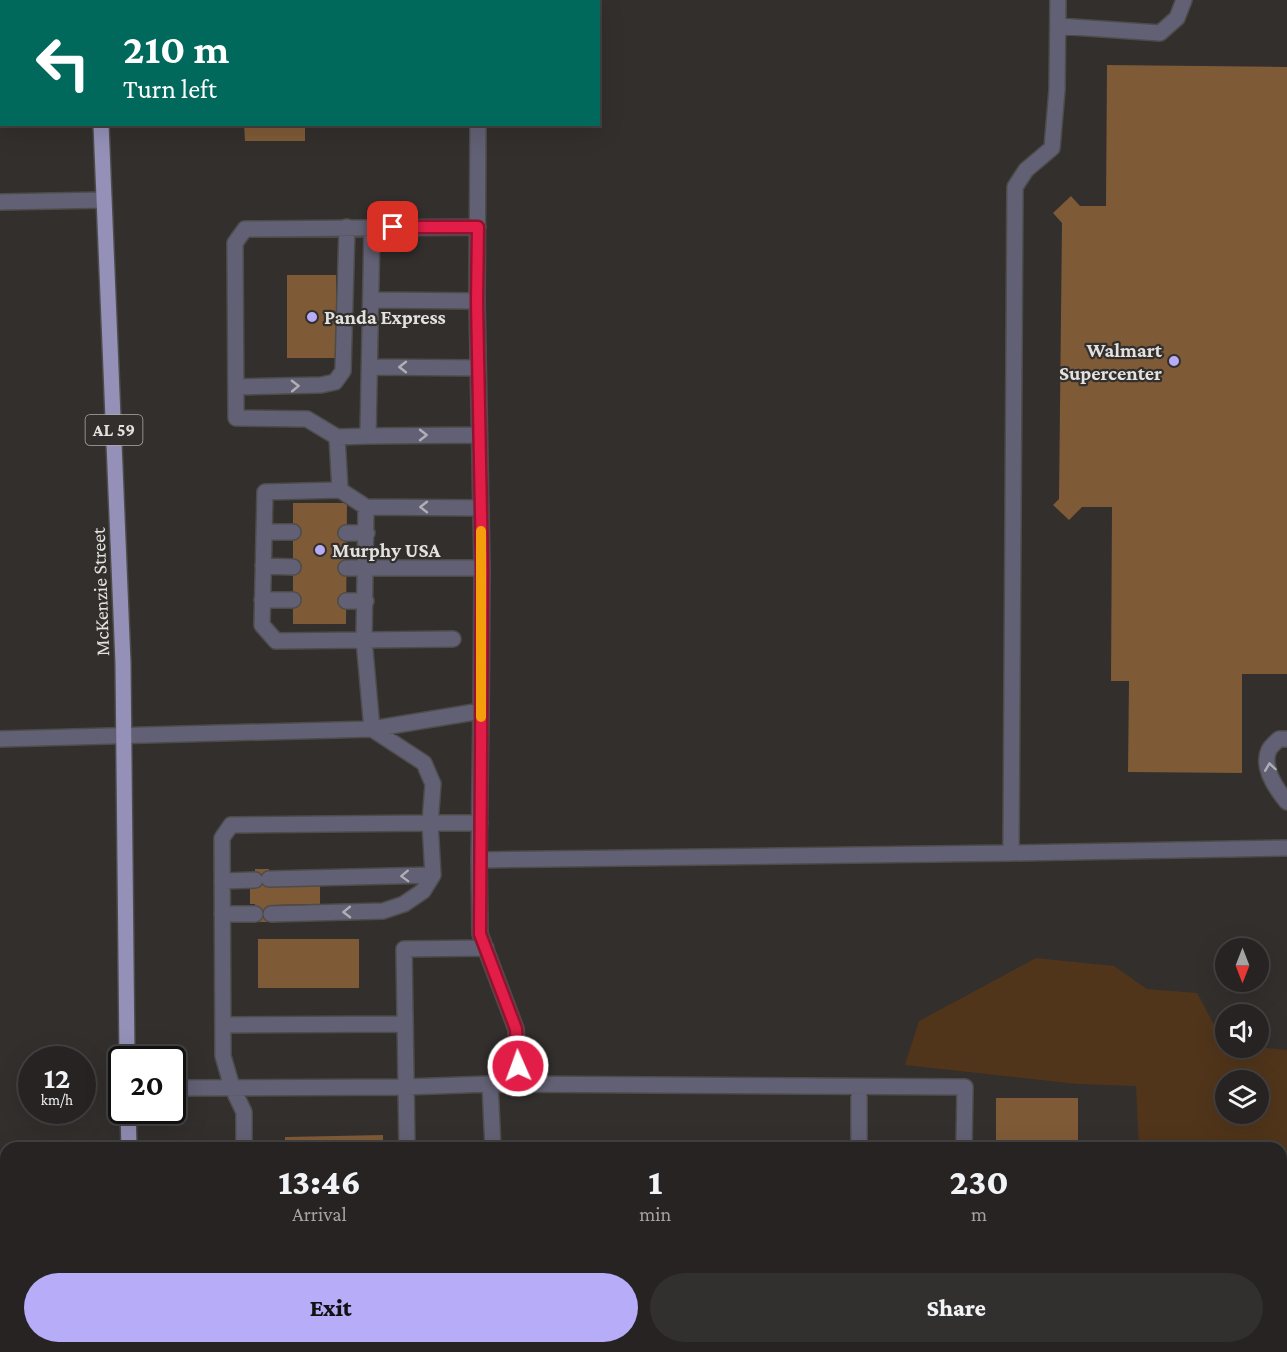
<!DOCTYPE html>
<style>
body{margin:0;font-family:"Crimson Pro",serif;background:#322f2f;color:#f1f3f6;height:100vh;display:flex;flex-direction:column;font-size:22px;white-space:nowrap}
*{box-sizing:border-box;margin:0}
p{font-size:20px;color:#a4a4a5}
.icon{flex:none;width:33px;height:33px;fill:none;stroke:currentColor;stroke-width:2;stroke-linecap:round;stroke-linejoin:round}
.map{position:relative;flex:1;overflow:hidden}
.panel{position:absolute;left:0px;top:1142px;width:1287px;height:212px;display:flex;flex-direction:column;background:#262322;border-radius:18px 18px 0 0;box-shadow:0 6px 24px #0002,0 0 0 2px #424040}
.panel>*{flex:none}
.banner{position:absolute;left:0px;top:0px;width:600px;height:126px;box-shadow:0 6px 24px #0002,0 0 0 2px #424040;background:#00695c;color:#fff;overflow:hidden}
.needle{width:39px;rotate:180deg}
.controls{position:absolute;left:1215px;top:938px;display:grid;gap:12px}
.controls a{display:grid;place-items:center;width:54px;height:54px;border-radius:50%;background:#262322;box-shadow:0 6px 24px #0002,0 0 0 2px #424040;font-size:30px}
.speed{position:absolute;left:18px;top:1046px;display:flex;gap:12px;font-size:30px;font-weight:700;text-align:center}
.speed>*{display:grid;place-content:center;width:78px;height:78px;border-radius:50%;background:#262322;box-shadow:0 6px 24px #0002,0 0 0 2px #424040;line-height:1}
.speed small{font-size:15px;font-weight:400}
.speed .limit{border:3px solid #111;border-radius:9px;background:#fff;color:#111}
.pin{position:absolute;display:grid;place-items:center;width:51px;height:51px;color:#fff;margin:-26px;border-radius:12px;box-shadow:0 3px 9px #0006}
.me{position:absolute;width:66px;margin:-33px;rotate:358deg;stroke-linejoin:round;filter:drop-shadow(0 0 4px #0008)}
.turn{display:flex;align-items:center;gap:21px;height:126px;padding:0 24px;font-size:27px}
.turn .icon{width:78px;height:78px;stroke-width:2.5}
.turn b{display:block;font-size:42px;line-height:51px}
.eta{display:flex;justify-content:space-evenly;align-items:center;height:102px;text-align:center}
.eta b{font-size:36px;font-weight:800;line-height:42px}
.cta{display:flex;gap:12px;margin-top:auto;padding:12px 24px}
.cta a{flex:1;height:69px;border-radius:36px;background:#b6acf8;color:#111;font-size:24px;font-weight:800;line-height:69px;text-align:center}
.cta a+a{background:#322f2f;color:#f1f3f6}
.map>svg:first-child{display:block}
.green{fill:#50351a;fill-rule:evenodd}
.building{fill:#7e5a37}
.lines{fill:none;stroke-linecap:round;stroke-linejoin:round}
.service-casing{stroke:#4e4c4a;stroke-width:18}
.primary-casing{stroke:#4e4c4a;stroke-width:18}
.service{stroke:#626074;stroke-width:15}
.primary{stroke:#9490b7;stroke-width:15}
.oneway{stroke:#b0aeb5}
.route-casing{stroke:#92132f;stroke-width:15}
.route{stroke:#e11d48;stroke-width:10}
.slow{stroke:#f59e0b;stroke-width:10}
.poi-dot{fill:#b6acf8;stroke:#322f2d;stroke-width:2}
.labels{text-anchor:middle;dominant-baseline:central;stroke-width:4.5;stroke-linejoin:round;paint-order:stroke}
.shield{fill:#322f2d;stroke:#afacaa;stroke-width:1.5}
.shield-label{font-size:18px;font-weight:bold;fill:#e4e2e0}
.poi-label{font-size:20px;font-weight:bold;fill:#e4e2e0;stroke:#322f2d;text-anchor:start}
.street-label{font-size:20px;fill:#e4e2e0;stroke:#322f2d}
</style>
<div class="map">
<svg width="1287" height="1352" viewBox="0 0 1287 1352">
<rect width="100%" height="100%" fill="#322f2d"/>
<!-- green -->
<path class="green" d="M1036,958L1114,966L1147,989L1197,993L1226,1047H1256L1287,1050V1352H1164L1162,1347H1281V1148L1139,1147L1136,1086L1078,1084L905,1065L919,1021ZM1226,1080H1258V1113H1226Z"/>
<!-- building -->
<path class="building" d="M1107,65L1287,67V674H1242V773L1128,772L1129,681H1111L1112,507H1082L1069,520L1053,505L1059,499L1062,223L1053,213L1071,196L1080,206H1106Z
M244,124H305V141H245Z
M287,275H336L337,358H287Z
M293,503H347L346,624H293Z
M255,869H269V886L320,885V904L271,905V922H255V904H250V885L255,886Z
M258,939H359V988H258Z
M996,1098H1078V1145H1108V1148H996Z
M383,1135V1148H285V1137Z"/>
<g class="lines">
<!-- service casing -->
<g class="service-casing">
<path id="service" d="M435,0V2
M477,0L478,2
M196,2L197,0
M1058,26L1160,33L1177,18L1184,0
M478,124L477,301L482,568L481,711
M0,202L104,200
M372,227L368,436L337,437L307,419L236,418L235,243L245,229L478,227
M372,300L477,301
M370,367L478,368
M236,387L321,385L335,382L343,371L347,227
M368,436L478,435
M337,437L340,490L366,507L364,640L276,641L262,625L265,492L340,490
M366,507L481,508
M264,532H293
M346,533H367
M263,566L293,567
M346,568H482
M262,600H293
M346,601H366
M0,739L372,729L481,711L479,860L1011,853L1015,187L1026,170L1052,148L1057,90L1058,0
M1287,739H1279C1276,742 1271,746 1269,750C1261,767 1277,790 1287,802
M1011,853L1287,848
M479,860L480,934L516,1029L519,1084
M269,879L433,875L430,823H480
M222,881L255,880
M222,914H255
M271,914L383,911L404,904L423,891L433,875
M223,1025L405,1024
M490,1084L965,1087L964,1148
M859,1087V1148
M172,1088L406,1087L490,1084L493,1148
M244,1148V1112L232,1087L223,1056L222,838L231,825L430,823L433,784L424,763L372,729L364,640L453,639
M407,1148L404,949L486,948
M0,1200L6,1199
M409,1347V1352
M497,1347V1352
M963,1347V1352
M1111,1347V1352
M861,1352V1347"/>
</g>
<!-- primary casing -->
<g class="primary-casing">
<path id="primary" d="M96,0V2
M101,124L123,663L127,1059
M128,1110L129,1148
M128,1352V1347"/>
</g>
<!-- service -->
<use href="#service" class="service"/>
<!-- primary -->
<use href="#primary" class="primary"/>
</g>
<!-- one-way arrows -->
<defs><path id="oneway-chevron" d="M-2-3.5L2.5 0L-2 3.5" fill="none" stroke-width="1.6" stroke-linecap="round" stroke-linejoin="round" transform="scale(1.5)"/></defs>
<g class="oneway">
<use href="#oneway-chevron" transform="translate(403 367) rotate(-180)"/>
<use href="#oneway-chevron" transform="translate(295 386) rotate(-1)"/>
<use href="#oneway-chevron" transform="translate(423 435)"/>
<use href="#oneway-chevron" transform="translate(424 507) rotate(-180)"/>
<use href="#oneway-chevron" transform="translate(1270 767) rotate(-98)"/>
<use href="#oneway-chevron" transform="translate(405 876) rotate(178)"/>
<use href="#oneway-chevron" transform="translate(347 912) rotate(179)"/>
</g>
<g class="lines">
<!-- route casing -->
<g class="route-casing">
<path id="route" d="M393,227H478L477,301L482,568L480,934L516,1029L518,1066"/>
</g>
<!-- route -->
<use href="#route" class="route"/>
<!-- slow -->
<path class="slow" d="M481,717V531"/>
</g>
<!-- markers -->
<g class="poi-dot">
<circle cx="312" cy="317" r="6"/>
<circle cx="1174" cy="361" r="6"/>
<circle cx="320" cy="550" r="6"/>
</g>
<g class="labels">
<!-- shield labels -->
<rect class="shield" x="85.5" y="415" width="57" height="30" rx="4.5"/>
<g class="shield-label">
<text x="114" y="430">AL 59</text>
</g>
<!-- poi labels -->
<g class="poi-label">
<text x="324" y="317">Panda Express</text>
<text x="1162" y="350" text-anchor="end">Walmart<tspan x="1162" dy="23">Supercenter</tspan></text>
<text x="332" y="550">Murphy USA</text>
</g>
<!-- street labels -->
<g class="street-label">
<text transform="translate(100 592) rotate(-92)">McKenzie Street</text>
</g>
</g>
</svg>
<div class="controls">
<a><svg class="needle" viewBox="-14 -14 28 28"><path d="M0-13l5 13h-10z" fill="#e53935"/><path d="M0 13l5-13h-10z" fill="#a4a4a5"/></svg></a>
<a><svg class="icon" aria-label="sound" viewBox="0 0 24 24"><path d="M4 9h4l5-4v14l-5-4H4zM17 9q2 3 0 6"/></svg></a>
<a><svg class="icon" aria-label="layers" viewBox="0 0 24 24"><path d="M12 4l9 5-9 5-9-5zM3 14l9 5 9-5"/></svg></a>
</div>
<div class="speed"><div>12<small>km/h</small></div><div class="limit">20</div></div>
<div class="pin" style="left:393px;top:227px;background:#d93025"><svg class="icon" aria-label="arrive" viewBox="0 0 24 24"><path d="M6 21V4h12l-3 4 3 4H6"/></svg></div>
<svg class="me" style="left:518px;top:1066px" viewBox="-20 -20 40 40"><circle r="17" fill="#e11d48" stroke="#fff" stroke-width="3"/><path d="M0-11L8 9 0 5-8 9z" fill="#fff"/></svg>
<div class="banner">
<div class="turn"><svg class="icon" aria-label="left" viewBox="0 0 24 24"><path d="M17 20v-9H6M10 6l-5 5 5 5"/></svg><div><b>210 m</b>Turn left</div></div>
</div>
<section class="panel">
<div class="eta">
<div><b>13:46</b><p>Arrival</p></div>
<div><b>1</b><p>min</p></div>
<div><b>230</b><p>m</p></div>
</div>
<div class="cta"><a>Exit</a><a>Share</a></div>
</section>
</div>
